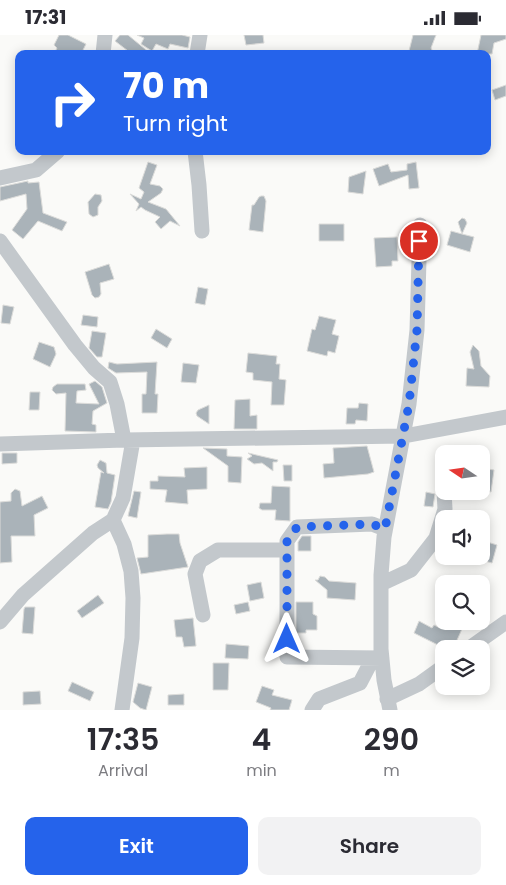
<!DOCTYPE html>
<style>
body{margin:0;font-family:Poppins,sans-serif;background:#f2f2f3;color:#2b2b33;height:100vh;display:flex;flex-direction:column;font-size:19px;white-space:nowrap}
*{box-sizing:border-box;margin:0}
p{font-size:16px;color:#7c7c81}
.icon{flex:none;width:28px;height:28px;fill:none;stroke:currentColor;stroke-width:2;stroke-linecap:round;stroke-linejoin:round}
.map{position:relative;height:675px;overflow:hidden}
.details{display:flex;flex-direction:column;background:#fff;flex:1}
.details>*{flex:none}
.top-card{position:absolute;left:15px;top:15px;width:476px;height:105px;border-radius:10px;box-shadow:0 2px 12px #0003;background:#2563eb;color:#fff;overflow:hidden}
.needle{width:32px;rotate:283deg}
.controls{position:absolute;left:435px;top:410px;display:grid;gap:10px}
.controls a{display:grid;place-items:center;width:55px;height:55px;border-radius:10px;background:#fff;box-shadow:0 2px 12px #0003;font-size:25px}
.pin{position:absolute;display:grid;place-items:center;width:42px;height:42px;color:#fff;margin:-21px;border:2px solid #fff;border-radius:50%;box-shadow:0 1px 5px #0007}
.me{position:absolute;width:55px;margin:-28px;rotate:0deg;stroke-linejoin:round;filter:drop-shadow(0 0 4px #0008)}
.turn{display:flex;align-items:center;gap:18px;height:105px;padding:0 25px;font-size:22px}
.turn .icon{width:65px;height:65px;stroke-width:2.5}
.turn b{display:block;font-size:35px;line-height:42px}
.eta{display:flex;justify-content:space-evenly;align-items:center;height:85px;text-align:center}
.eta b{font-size:30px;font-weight:600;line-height:35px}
.action{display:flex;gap:10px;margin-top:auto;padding:10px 25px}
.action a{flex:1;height:58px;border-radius:10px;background:#2563eb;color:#fff;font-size:20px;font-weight:600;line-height:58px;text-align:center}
.action a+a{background:#f2f2f3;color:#2b2b33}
.status{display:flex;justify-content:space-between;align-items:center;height:35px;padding:0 25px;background:#fff;direction:ltr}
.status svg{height:14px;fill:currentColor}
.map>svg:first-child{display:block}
.building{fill:#aab3b9;stroke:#dcdcda}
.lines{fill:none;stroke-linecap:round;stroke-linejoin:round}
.minor{stroke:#c3c8cc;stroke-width:15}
.route{stroke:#2563eb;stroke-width:9;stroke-dasharray:0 16.2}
</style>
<div class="status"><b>17:31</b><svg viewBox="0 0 49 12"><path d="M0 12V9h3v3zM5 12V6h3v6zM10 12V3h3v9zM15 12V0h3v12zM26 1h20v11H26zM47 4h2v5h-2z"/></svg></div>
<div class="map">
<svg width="506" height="675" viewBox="0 0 506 675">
<rect width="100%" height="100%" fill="#fafaf8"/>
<!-- building -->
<path class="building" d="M59,0H68L86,9L81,19H54L57,13L54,10Z
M120,0H128L151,19H132L115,6Z
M137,0H182L190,2L188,13L170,9L168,14L156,9L152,16L141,9L144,3Z
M244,0H263L264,8L246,10Z
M413,0H436L431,13L434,19H421L409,16Z
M481,0H506V4L494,8L492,19H477Z
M506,50V61L495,65L492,55Z
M148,127L157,130L150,149L160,151L163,154L161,158L148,167L166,174L180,191L170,186L161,194L155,187L160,182L145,175L141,172L136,176L139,169L130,159L141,164L144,157L139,153Z
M416,127L419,153L409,154L408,140L379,151L373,134L388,129L391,137L407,135V129Z
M366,136L363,159L348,157L349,142Z
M28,146V148L39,147L43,178L67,187L62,196L38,186L23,204L12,195L27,174L26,159L0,166V152Z
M95,159L101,160L102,166L98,172V180L93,182L89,179L88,167Z
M261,161H264L266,166L263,197L249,195L252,170H254L259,162Z
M462,183L465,184L467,188L462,199L474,202L470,217L447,210L451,196L462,199L458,187Z
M319,189H344V206H319Z
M397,202L398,226H392V231L376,232L374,203Z
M109,229L114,244L100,248L101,259L99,262L95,263L92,260L85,237Z
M198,252L208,254L205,270L195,268Z
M3,270L14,272L10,289L1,288Z
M83,280L98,282L97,292L81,290Z
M319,281L336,285L332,299L339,301L335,318L328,316L327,321L307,316L312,294L315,295Z
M156,294L172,304L167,313L151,303Z
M92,296L106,298L102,322H97L89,313Z
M39,307L54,312L56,319L50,332L33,324Z
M473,310L479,316L481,331L490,341L489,352L466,351L467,333L474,334L470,317Z
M248,318L277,321L276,329H280L279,344L286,345L284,370H271L272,347L253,345V338L246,337Z
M109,327L117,329L157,327L155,359H158L157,378H142V359H146L147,337L116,338L108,333Z
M183,328L199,330L196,348L181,347Z
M95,346L102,352L107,368L93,376L92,389L96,390V397L65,396L66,358L56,359L52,355L53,352L57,349H85L86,355L77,356L76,368L99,369L89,349Z
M30,357H40L39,375H29Z
M250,364V381L257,380V394H234L235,365Z
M359,368L368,369L367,386L356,385L355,389H346L347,373H358Z
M209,370V389L197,381L196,378L198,375Z
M367,411L374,437L368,439L324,443L323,429L334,428L333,413Z
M203,413L227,414V421L242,422L241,448L228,447V431Z
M2,418H17V428L2,429Z
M248,418L278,425L277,427H273V436L262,428L254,429L247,424L252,421Z
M100,425L106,428L107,438L115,440L111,467L108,474L95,472L101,437L104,438L98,433L97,430Z
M283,430H292V446H284Z
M207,432V454L187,455L188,469L165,467L167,455L150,454V446H158V441L185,442L184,433Z
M481,433L494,435L491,457L481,455Z
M272,451L290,452V486L275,485L276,475H262L259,473L260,468H271Z
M15,454L20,456L22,471L42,461L48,473L34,480L35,501H11L12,527L0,528V467L11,466V458Z
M134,456L141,457L137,483L128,481Z
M426,457L435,459L433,472L424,471Z
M167,499H179L180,508L188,532L141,539L137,523L148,522V500Z
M302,501H311V516H298V507Z
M481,505L497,510L492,528L481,525Z
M320,541L325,542L329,546L356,548L355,565L327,563V555L315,545H318Z
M261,547L264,563L250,566L247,550Z
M98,560L104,568L82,583L77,576Z
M248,567L250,576L236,579L234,570Z
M296,567H313V579L317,581V595H306V598H296Z
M25,572H35L33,599L22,598L24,574Z
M193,583L196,611L184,612L182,602H176L174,585Z
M419,586L432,593L434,590L440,593L444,586L462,594L453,614H446L414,598Z
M226,609L249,611L248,624L225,623Z
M213,628H229L228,655H213Z
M72,647L94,657L90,666L68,656Z
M138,648L152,652L146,675L140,673L133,667Z
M262,651L274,655L272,660L292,665L289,675H270L271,673L256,667Z
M40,656L41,669L23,670V657Z
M184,659V670H168V660Z"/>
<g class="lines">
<!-- minor -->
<path class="minor" d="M103,19L105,0
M197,19L200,0
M195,116L199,150L202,196
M0,143L36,135L58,116
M0,206L75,310L94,333L110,347L117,369L124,405
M0,409L124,405L404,401L506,382
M381,549L411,535L436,503L445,474L444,456
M203,580L195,539L200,526L218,515H287
M0,587L23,560L93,498L113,485
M468,614L506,587
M382,623L287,622V506L297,492L372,489L385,494
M387,664L419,649L444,631
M122,675L132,603L133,563L131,536L124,509L113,485L123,463L133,405
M312,675L319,664L360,648L373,623
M390,675L384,645L381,614V540L384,502L409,369L417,295L420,190"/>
</g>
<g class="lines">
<!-- route -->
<path class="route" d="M287,604V506L297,492L372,489L385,494L409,369L417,295L419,206"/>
</g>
</svg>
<div class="controls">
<a><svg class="needle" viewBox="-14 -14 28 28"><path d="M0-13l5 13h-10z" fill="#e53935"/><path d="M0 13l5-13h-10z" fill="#7c7c81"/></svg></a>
<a><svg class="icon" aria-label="sound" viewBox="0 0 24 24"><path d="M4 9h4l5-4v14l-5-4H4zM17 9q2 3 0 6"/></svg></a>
<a><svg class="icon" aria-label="search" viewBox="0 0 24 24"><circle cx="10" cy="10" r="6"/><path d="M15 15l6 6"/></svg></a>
<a><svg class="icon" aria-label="layers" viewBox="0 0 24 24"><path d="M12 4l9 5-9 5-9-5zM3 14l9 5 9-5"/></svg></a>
</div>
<div class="pin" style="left:419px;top:206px;background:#d93025"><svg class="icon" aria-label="arrive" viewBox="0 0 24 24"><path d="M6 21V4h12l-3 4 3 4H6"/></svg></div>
<svg class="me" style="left:287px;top:604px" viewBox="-20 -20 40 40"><path d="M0-17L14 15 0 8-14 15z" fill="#2563eb" stroke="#fff" stroke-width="4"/></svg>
<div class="top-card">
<div class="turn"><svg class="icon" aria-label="right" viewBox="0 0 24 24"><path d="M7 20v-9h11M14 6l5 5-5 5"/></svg><div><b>70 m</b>Turn right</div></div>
</div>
</div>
<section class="details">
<div class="eta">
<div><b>17:35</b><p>Arrival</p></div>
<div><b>4</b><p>min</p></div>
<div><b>290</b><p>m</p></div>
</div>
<div class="action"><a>Exit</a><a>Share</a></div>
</section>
